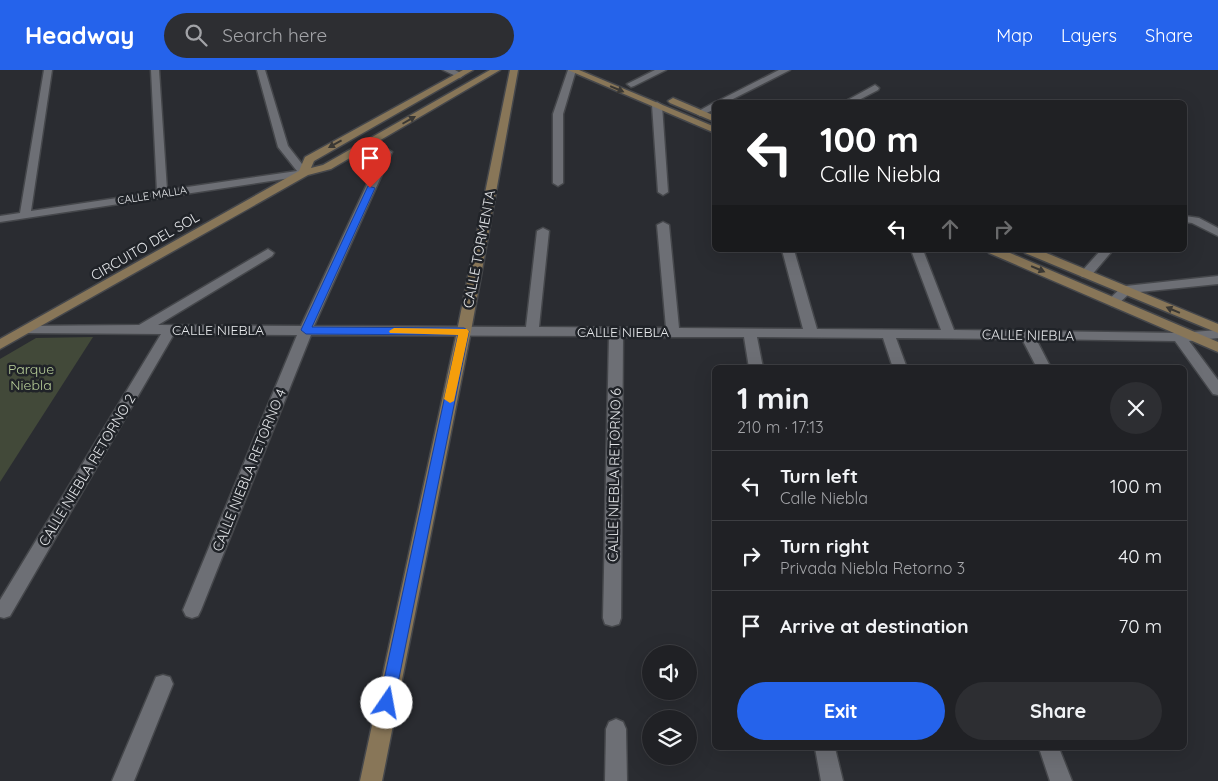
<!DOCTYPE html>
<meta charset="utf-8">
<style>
body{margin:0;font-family:Quicksand,sans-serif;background:#2d2e32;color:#f1f3f6;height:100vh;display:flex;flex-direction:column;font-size:19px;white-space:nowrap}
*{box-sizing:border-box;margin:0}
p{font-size:16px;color:#a2a3a7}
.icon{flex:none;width:28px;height:28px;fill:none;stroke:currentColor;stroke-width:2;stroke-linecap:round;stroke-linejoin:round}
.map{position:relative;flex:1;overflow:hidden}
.drawer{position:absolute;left:712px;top:295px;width:475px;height:385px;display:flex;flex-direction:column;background:#202125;border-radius:8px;box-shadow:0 5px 20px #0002,0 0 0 1px #3d3e42}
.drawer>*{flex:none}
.banner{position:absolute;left:712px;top:30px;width:475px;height:152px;border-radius:8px;box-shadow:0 5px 20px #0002,0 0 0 1px #3d3e42;background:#202124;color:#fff;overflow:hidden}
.controls{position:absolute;left:642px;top:575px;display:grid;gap:10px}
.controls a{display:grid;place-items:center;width:55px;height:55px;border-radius:50%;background:#202125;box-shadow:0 5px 20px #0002,0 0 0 1px #3d3e42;font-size:25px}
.pin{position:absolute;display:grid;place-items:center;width:42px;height:42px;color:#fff;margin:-51px -21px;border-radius:50% 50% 50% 0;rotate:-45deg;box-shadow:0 0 5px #0007}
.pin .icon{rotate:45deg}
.me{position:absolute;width:55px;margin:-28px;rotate:12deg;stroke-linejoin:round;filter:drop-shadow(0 0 4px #0008)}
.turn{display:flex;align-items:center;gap:18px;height:105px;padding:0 25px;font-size:22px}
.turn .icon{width:65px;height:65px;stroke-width:2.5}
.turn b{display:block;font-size:35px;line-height:42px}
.lanes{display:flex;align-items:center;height:48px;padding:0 25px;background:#0003;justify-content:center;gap:25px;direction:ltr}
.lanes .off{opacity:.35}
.round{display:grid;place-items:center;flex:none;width:52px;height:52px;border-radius:26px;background:#2d2e32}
.headline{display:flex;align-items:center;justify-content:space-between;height:85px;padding:0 25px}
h1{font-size:30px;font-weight:700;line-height:38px}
.cta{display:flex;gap:10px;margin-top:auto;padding:10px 25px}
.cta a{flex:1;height:58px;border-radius:30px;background:#2563eb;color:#fff;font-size:20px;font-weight:700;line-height:58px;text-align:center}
.cta a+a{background:#2d2e32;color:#f1f3f6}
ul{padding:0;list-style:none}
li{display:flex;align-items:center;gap:15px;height:70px;padding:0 25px;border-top:1px solid #3d3e42}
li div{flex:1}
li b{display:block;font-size:19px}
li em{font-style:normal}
header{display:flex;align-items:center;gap:30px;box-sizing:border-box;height:70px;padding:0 25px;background:#2563eb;color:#fff}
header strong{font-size:24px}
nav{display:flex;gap:28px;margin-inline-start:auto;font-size:18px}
.search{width:350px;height:45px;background:#2d2e32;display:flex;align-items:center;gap:12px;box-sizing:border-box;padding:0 18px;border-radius:28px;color:#a2a3a7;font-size:19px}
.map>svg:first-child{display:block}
.green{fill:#424939}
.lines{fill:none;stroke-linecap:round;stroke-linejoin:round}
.lane-casing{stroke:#45474b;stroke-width:3}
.street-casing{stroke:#45474b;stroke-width:3}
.secondary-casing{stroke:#45474b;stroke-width:3}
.lane{fill:#6d6f75;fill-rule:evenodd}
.street{fill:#6d6f75;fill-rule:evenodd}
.secondary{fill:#887658;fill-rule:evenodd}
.oneway{fill:#3a3834}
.route{fill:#2563eb;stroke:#184099}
.slow{fill:#f59e0b}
.labels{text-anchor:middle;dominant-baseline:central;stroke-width:5;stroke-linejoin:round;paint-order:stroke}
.far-street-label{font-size:11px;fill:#e4e6e9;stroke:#202328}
.street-label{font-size:14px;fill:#e4e6e9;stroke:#202328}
.park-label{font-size:14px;fill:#b8cf99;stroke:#202328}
</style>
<header>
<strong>Headway</strong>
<div class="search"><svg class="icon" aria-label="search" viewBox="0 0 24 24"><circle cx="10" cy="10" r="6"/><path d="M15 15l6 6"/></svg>Search here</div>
<nav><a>Map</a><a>Layers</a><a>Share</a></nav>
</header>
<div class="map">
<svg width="1218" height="711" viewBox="0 0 1218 711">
<rect width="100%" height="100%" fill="#2a2c31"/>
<!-- green -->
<path class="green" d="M93,267L0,412V289L36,268Z"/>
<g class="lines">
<!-- lane casing -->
<g class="lane-casing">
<path id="lane" d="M1185,146L1199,148L1218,158V166L1192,153L1185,152Z
M1101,180H1113L1090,207H1082L1080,204L1082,201Z"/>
</g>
<!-- street casing -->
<g class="street-casing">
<path id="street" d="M44,0H52L31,141L157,122L151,0H159L167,120L297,101L278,77L257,0H265L288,76L309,103L304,106L0,152V146L20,143Z
M443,0H455L464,5L460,8Z
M568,0H576L563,44V113L558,116L553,113V44Z
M655,0H666L634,16L631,17L627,14Z
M779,0H790L727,32H716Z
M875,15L879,18L878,20L855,32H844Z
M657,32L662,35L668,122L663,125L658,122L652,35Z
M715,32V39L700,46L695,43Z
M387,79L392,82L314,256L526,257L537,161L543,158L549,161L539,257L666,258L657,155L663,152L669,155L679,258L803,259L782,180H794L817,259L941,260L911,180H923L954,260L1179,263L1218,260V268L1189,271L1218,310V325L1213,324L1175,271L1036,269L1051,298H1037L1022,269L896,268L907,298H893L883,268L757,267L763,298H749L744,267H623L621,548L619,554L612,556L605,554L603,548L609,266L311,265L201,540L198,546L192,548L186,546L183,540L297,265L174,264L10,546L4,548L0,547V530L161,264L29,263L24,262L22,259L24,256L139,255L268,179L274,183L272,186L158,255L301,256L382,82Z
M1218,206V214L1130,223L1117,235L1112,236L1106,232L1122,217L1126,216Z
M163,605L170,607L173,614L134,711H112L156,607Z
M616,649L623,652L626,659L627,711H605L606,659L609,652Z
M815,678H835L843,711H821Z
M1039,678H1059L1072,711H1050Z"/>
</g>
<!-- secondary casing -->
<g class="secondary-casing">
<path id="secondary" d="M463,0H473L314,91L311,98L323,95L490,0H500L331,99L308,105L0,279V269L299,101L305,87Z
M510,0H518L471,261L382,711H360L457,261Z
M568,0H579L715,57V63Z
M673,28L715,46V52L670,33L668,31Z
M987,180H1003L1218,272V282L989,183Z
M1023,180H1039L1218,254V263L1025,183Z"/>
</g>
<!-- lane -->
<use href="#lane" class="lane"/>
<!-- street -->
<use href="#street" class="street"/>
<!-- secondary -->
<use href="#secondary" class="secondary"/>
</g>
<!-- one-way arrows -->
<defs><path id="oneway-solid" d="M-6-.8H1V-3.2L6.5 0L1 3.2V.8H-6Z" transform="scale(1.25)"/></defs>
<g class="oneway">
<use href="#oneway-solid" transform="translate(617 19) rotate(23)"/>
<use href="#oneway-solid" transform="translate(409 50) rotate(-30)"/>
<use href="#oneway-solid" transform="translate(335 74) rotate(151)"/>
<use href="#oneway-solid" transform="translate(1038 199) rotate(23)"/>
<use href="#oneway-solid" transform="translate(1173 240) rotate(-157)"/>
</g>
<!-- route -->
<path class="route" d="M368,116L375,118L312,257L464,258L469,261L394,633L392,638L387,640L382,638L379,633L458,265L306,264L301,260Z"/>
<!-- slow -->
<path class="slow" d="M394,258L467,259L469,261L454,331L450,333L444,329L458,265L390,263L389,261Z"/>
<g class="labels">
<!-- far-street labels -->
<g class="far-street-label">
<text transform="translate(152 125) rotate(-9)">CALLE MALLA</text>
</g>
<!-- street labels -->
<g class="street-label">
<text transform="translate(145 176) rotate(-30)">CIRCUITO DEL SOL</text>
<text transform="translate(479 179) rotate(-79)">CALLE TORMENTA</text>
<text x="218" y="260">CALLE NIEBLA</text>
<text x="623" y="262">CALLE NIEBLA</text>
<text transform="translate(1028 265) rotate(1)">CALLE NIEBLA</text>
<text transform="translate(87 400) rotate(-59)">CALLE NIEBLA RETORNO 2</text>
<text transform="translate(249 400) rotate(-68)">CALLE NIEBLA RETORNO 4</text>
<text transform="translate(614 405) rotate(-89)">CALLE NIEBLA RETORNO 6</text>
</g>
<!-- park labels -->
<g class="park-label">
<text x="31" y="299">Parque<tspan x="31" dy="16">Niebla</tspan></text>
</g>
</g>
</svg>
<div class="controls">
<a><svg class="icon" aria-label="sound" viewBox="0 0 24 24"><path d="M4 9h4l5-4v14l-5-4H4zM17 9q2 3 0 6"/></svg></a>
<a><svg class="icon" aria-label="layers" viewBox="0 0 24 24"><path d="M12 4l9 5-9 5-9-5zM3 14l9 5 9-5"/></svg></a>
</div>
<div class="pin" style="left:370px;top:118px;background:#d93025"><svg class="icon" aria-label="arrive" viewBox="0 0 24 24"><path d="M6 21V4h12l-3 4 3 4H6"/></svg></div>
<svg class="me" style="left:387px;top:633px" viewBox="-20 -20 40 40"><circle r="19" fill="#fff"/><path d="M0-13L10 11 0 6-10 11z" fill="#2563eb"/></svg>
<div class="banner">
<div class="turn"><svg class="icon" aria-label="left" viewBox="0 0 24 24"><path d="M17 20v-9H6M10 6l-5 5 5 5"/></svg><div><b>100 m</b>Calle Niebla</div></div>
<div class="lanes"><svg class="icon" aria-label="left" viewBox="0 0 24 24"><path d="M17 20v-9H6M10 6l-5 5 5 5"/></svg><svg class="icon off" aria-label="ahead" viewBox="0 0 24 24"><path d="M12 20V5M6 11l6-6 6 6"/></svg><svg class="icon off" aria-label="right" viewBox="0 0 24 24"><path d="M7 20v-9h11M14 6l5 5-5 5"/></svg></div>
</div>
<section class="drawer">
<div class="headline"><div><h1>1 min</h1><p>210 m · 17:13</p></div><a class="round"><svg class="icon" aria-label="close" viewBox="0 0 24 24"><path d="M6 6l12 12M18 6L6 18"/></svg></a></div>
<ul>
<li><svg class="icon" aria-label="left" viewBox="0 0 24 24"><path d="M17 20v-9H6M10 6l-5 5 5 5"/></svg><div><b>Turn left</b><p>Calle Niebla</p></div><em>100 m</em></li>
<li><svg class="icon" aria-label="right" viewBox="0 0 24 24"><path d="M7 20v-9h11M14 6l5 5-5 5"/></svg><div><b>Turn right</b><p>Privada Niebla Retorno 3</p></div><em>40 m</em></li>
<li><svg class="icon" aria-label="arrive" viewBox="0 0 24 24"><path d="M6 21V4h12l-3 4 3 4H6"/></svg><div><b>Arrive at destination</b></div><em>70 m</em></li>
</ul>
<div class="cta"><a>Exit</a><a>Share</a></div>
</section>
</div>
